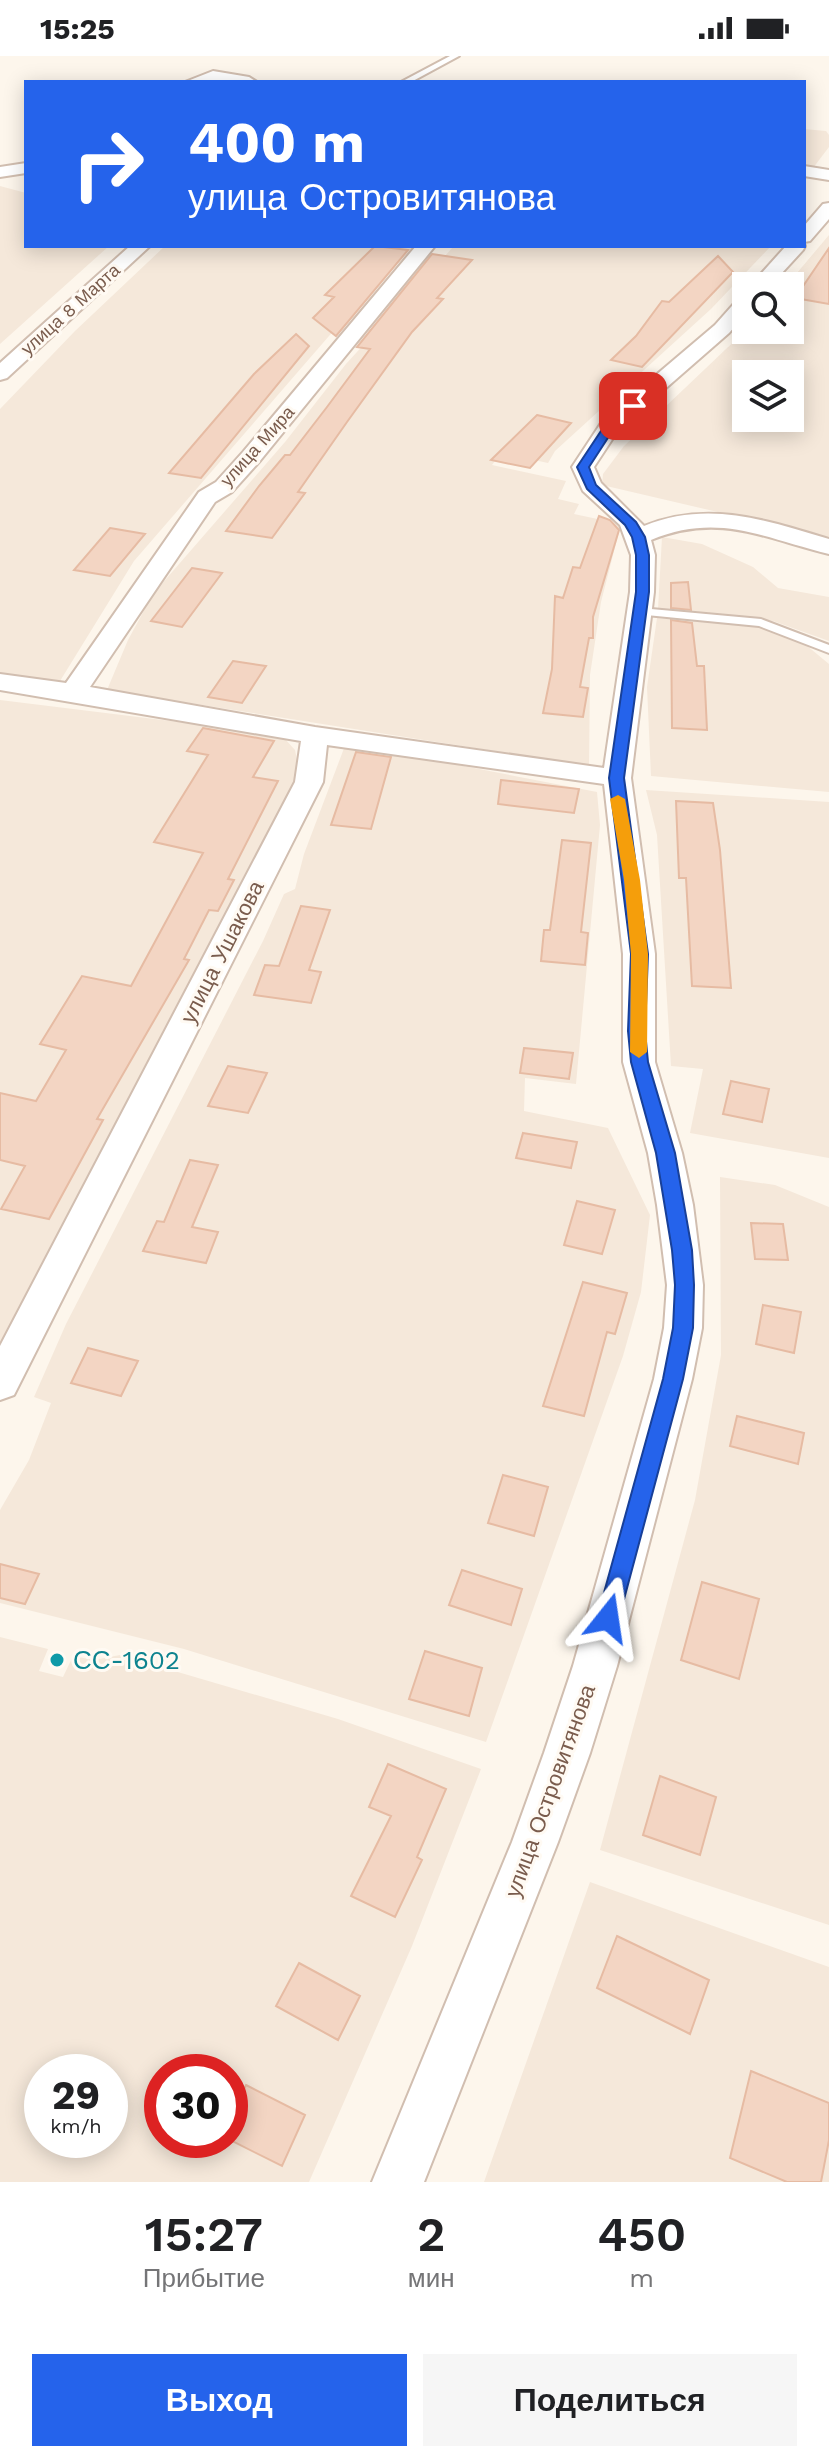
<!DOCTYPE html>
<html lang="ru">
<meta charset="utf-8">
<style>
body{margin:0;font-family:"Work Sans",sans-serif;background:#f6f6f6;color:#202124;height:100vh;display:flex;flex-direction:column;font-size:30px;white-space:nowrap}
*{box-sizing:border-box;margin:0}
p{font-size:26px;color:#757577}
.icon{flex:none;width:44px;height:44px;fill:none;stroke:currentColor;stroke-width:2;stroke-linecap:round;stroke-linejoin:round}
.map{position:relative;height:2126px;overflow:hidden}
.sheet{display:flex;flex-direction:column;background:#fff;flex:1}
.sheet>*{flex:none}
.top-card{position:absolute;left:24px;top:24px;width:782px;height:168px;border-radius:0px;box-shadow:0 4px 20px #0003;background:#2563eb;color:#fff;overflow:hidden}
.tools{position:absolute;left:732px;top:216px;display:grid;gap:16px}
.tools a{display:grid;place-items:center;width:72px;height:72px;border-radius:0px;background:#fff;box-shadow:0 4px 20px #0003;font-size:40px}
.speed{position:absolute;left:24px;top:1998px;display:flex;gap:16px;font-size:40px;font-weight:700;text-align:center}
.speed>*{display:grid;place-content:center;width:104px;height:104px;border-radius:50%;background:#fff;box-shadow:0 4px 20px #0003;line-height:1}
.speed small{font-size:20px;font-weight:400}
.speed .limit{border:12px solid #d22;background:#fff;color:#111}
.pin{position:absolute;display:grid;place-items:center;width:68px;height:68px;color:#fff;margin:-34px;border-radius:16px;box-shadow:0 4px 12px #0006}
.me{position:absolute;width:88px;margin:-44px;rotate:15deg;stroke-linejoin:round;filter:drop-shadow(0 0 6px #0008)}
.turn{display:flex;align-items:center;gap:28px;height:168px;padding:0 32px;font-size:36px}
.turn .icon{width:104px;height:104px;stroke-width:2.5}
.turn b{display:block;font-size:56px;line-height:68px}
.eta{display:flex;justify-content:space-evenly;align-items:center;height:136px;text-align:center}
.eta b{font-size:48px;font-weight:600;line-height:56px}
.cta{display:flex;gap:16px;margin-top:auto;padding:16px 32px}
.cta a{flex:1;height:92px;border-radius:0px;background:#2563eb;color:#fff;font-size:32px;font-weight:600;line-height:92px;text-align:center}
.cta a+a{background:#f6f6f6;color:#202124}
.status{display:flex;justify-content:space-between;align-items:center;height:56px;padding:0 40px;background:#fff;direction:ltr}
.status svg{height:22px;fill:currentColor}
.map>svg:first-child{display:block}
.residential{fill:#f5e8da;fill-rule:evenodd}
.building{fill:#f3d5c3;stroke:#e6bba3;stroke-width:2}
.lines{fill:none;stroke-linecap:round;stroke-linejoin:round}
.lane-casing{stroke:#d1beb0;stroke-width:4}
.street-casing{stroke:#d1beb0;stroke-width:4}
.lane{fill:#fff;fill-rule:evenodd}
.street{fill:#fff;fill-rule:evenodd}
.route{fill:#2563eb;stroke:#184099;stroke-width:2}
.slow{fill:#f59e0b}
.culture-dot{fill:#0f9aa8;stroke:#fffaf3;stroke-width:3}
.labels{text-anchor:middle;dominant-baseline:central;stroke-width:6;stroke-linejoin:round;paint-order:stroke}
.far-street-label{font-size:18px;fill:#7a5c4d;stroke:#fffaf3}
.street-label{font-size:22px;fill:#7a5c4d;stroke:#fffaf3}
.near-culture-label{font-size:26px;fill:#0d838f;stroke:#fffaf3;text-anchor:start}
</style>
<div class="status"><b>15:25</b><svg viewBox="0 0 49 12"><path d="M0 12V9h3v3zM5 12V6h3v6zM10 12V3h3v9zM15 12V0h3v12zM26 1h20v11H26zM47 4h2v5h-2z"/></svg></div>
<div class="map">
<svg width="829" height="2126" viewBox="0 0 829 2126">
<rect width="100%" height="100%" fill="#fdf6ec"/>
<!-- residential -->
<path class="residential" d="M804,73L826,75L829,79V91L813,112L804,110Z
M0,130L26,137V190H109L0,288Z
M829,179V482L602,429L603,418L624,390L746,274H790V230H786ZM746,318H790V362H746Z
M165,190H415L355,250L134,505L60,625L0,618V353L75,275Z
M454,190H771L711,253L555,395L548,407L501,397L492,409L566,425L558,443L579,448L574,458L621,468L601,546L590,619L589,710L107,634L128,584L153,538L285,386L346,308Z
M662,481L702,488L753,511L778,532L829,541V585L773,565L658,553Z
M657,562L756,570L782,576L800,584L829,608V736L651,720L647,631Z
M0,644L269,677L285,683L295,694L298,709L295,725L226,868L0,1288Z
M346,687L597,736L600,769L576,1028L525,1022L524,1055L608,1072L650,1159L641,1236L623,1300L486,1686L184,1593L0,1547V1454L29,1404L51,1347L34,1341L66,1268L263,885L284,838L295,833L304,798Z
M646,734L829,746V1102L690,1077L703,1013L671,1010L657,779Z
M720,1121L775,1129L829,1151V1869L600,1794L695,1444L721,1299Z
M0,1581L48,1593L39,1615L63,1621L73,1600L94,1604L120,1599L338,1663L481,1713L412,1890L309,2126H0ZM42,2016H110V2084H42ZM162,2016H230V2084H162Z
M590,1826L829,1911V2126H484Z"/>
<!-- building -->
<path class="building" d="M375,190L408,194L336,280L313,262L334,241L325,239Z
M829,192V248L795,242Z
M432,198L472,204L437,242L443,243L412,276L347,366L298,436L305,437L272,482L226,475L259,430L285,399H290L327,351L370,293L357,291Z
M718,200L733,216L642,311L611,304L636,280L662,245L669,246Z
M296,278L309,290L201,422L169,417L254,318Z
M537,359L571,367L530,412L491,404Z
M599,460L610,464L619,474L593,561V582H589L580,631L588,632L583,661L543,657L552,613L555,540L563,542L573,511L580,512Z
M110,472L145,478L110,520L74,514Z
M192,512L222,517L182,571L151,565Z
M688,526L691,554L671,552V527Z
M671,564L692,567L697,610H704L707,674L672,672Z
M233,605L266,610L242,647L208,641Z
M203,672L274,685L253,721L278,725L228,823L234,824L218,855L209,854L184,903L189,904L97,1063L103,1064L49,1163L1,1153L25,1110L0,1104V1037L36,1045L66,994L40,988L82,920L131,930L203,797L154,786L208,699L187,695Z
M356,696L391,701L371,773L331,769Z
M501,724L579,733L574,757L498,748Z
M676,745L713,747L720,794L731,932L692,930L686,822H679Z
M562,784L591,787L581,876L588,877L585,909L541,905L544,874H550Z
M301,850L330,854L309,914L321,916L311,947L254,939L265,909L279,910Z
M524,992L573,997L569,1023L520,1017Z
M228,1010L267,1017L248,1057L208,1050Z
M731,1025L769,1033L762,1066L723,1058Z
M523,1077L577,1086L571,1112L516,1102Z
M190,1104L218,1109L192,1171L218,1176L206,1207L143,1195L157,1165L164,1166Z
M577,1145L615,1154L602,1198L564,1189Z
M751,1167L783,1168L788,1204L755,1203Z
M583,1226L627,1237L615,1278L607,1276L584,1360L543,1350Z
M763,1249L801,1256L794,1297L756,1288Z
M88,1292L138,1305L121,1340L71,1327Z
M737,1360L804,1377L798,1408L730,1390Z
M503,1419L548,1431L534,1480L488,1467Z
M0,1508L39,1518L25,1548L0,1542Z
M462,1514L522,1533L511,1569L449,1549Z
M702,1526L759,1543L739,1623L681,1604Z
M425,1595L482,1612L469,1660L409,1643Z
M388,1708L446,1733L417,1801L422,1804L395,1861L351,1840L391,1760L369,1751Z
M660,1720L716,1741L700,1799L643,1779Z
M617,1880L709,1924L690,1978L597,1932Z
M299,1907L360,1940L338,1984L276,1950Z
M751,2015L829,2047V2084L821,2126H787L730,2102Z
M246,2029L305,2059L282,2110L230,2084V2064Z"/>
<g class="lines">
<!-- lane casing -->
<g class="lane-casing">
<path id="lane" d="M450,0H459L411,26H401Z
M640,552L761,563L829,589V597L759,570L636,558L634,556Z"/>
</g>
<!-- street casing -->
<g class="street-casing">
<path id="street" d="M213,15L249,21L257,26H185Z
M26,107V117L0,121V111Z
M804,110L829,114V124L804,120Z
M829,147V163L810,185L804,186V170L823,148Z
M804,188L805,190L803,194L770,230H750L786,190Z
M130,190H150L7,322L0,324V307Z
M416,190H435L259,406L232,436L215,446L90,631L315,671L604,712L630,536L631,499L620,469L583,435L572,411L603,364L715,269L739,242L746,240V258L729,277L619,373L594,411L601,427L644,470C708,444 766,464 829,483V498C763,482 719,456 651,484L655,499L654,536L631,722L655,898V1006L682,1097L693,1149L703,1229L702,1272L692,1323L617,1610L590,1697L558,1786L424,2126H372L512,1786L544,1697L573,1610L654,1323L664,1272L667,1229L657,1149L648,1097L623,1006V898L604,728L327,689L323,726L14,1339L0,1344V1290L295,726L301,685L0,634V618L66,627L199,436L216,426L243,396Z"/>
</g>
<!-- lane -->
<use href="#lane" class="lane"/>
<!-- street -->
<use href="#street" class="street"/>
</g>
<!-- route -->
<path class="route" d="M629,347L638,350L615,371L589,411L596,429L636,466L645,481L649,499V536L624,722L648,898L645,975L648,1006L675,1097L692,1194L694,1229L693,1272L683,1323L619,1562L616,1570L608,1573L600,1570L597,1562L663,1323L673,1272L675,1229L672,1194L656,1097L631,1006L628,975L631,898L609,722L636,536V499L632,481L625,469L587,433L577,411L607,366Z"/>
<!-- slow -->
<path class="slow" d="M618,739L625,743L640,824L648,898L647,996L639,1002L630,996L631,898L624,824L610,743Z"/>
<!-- markers -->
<circle class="culture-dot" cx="57" cy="1604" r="8"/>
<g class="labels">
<!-- far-street labels -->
<g class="far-street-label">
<text transform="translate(70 253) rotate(-42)">улица 8 Марта</text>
<text transform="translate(257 390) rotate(-48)">улица Мира</text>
</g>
<!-- street labels -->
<g class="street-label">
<text transform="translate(222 896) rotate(-63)">улица Ушакова</text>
<text transform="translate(550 1735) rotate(-70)">улица Островитянова</text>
</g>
<!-- near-culture labels -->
<g class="near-culture-label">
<text x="73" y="1604">СС-1602</text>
</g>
</g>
</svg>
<div class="tools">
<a><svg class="icon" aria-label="search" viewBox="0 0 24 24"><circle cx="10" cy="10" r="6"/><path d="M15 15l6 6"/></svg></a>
<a><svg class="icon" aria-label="layers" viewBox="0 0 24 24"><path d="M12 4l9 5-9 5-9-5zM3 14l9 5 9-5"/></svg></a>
</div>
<div class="speed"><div>29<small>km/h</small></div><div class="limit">30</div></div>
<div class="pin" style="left:633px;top:350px;background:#d93025"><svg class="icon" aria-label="arrive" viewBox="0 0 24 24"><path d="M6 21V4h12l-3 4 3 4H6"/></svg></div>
<svg class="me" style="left:608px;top:1562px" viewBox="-20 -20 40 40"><path d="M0-17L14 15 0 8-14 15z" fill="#2563eb" stroke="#fff" stroke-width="4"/></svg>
<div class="top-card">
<div class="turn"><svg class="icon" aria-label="right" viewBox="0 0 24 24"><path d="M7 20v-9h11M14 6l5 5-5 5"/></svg><div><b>400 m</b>улица Островитянова</div></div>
</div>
</div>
<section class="sheet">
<div class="eta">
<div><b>15:27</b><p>Прибытие</p></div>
<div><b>2</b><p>мин</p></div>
<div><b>450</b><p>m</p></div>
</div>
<div class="cta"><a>Выход</a><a>Поделиться</a></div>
</section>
